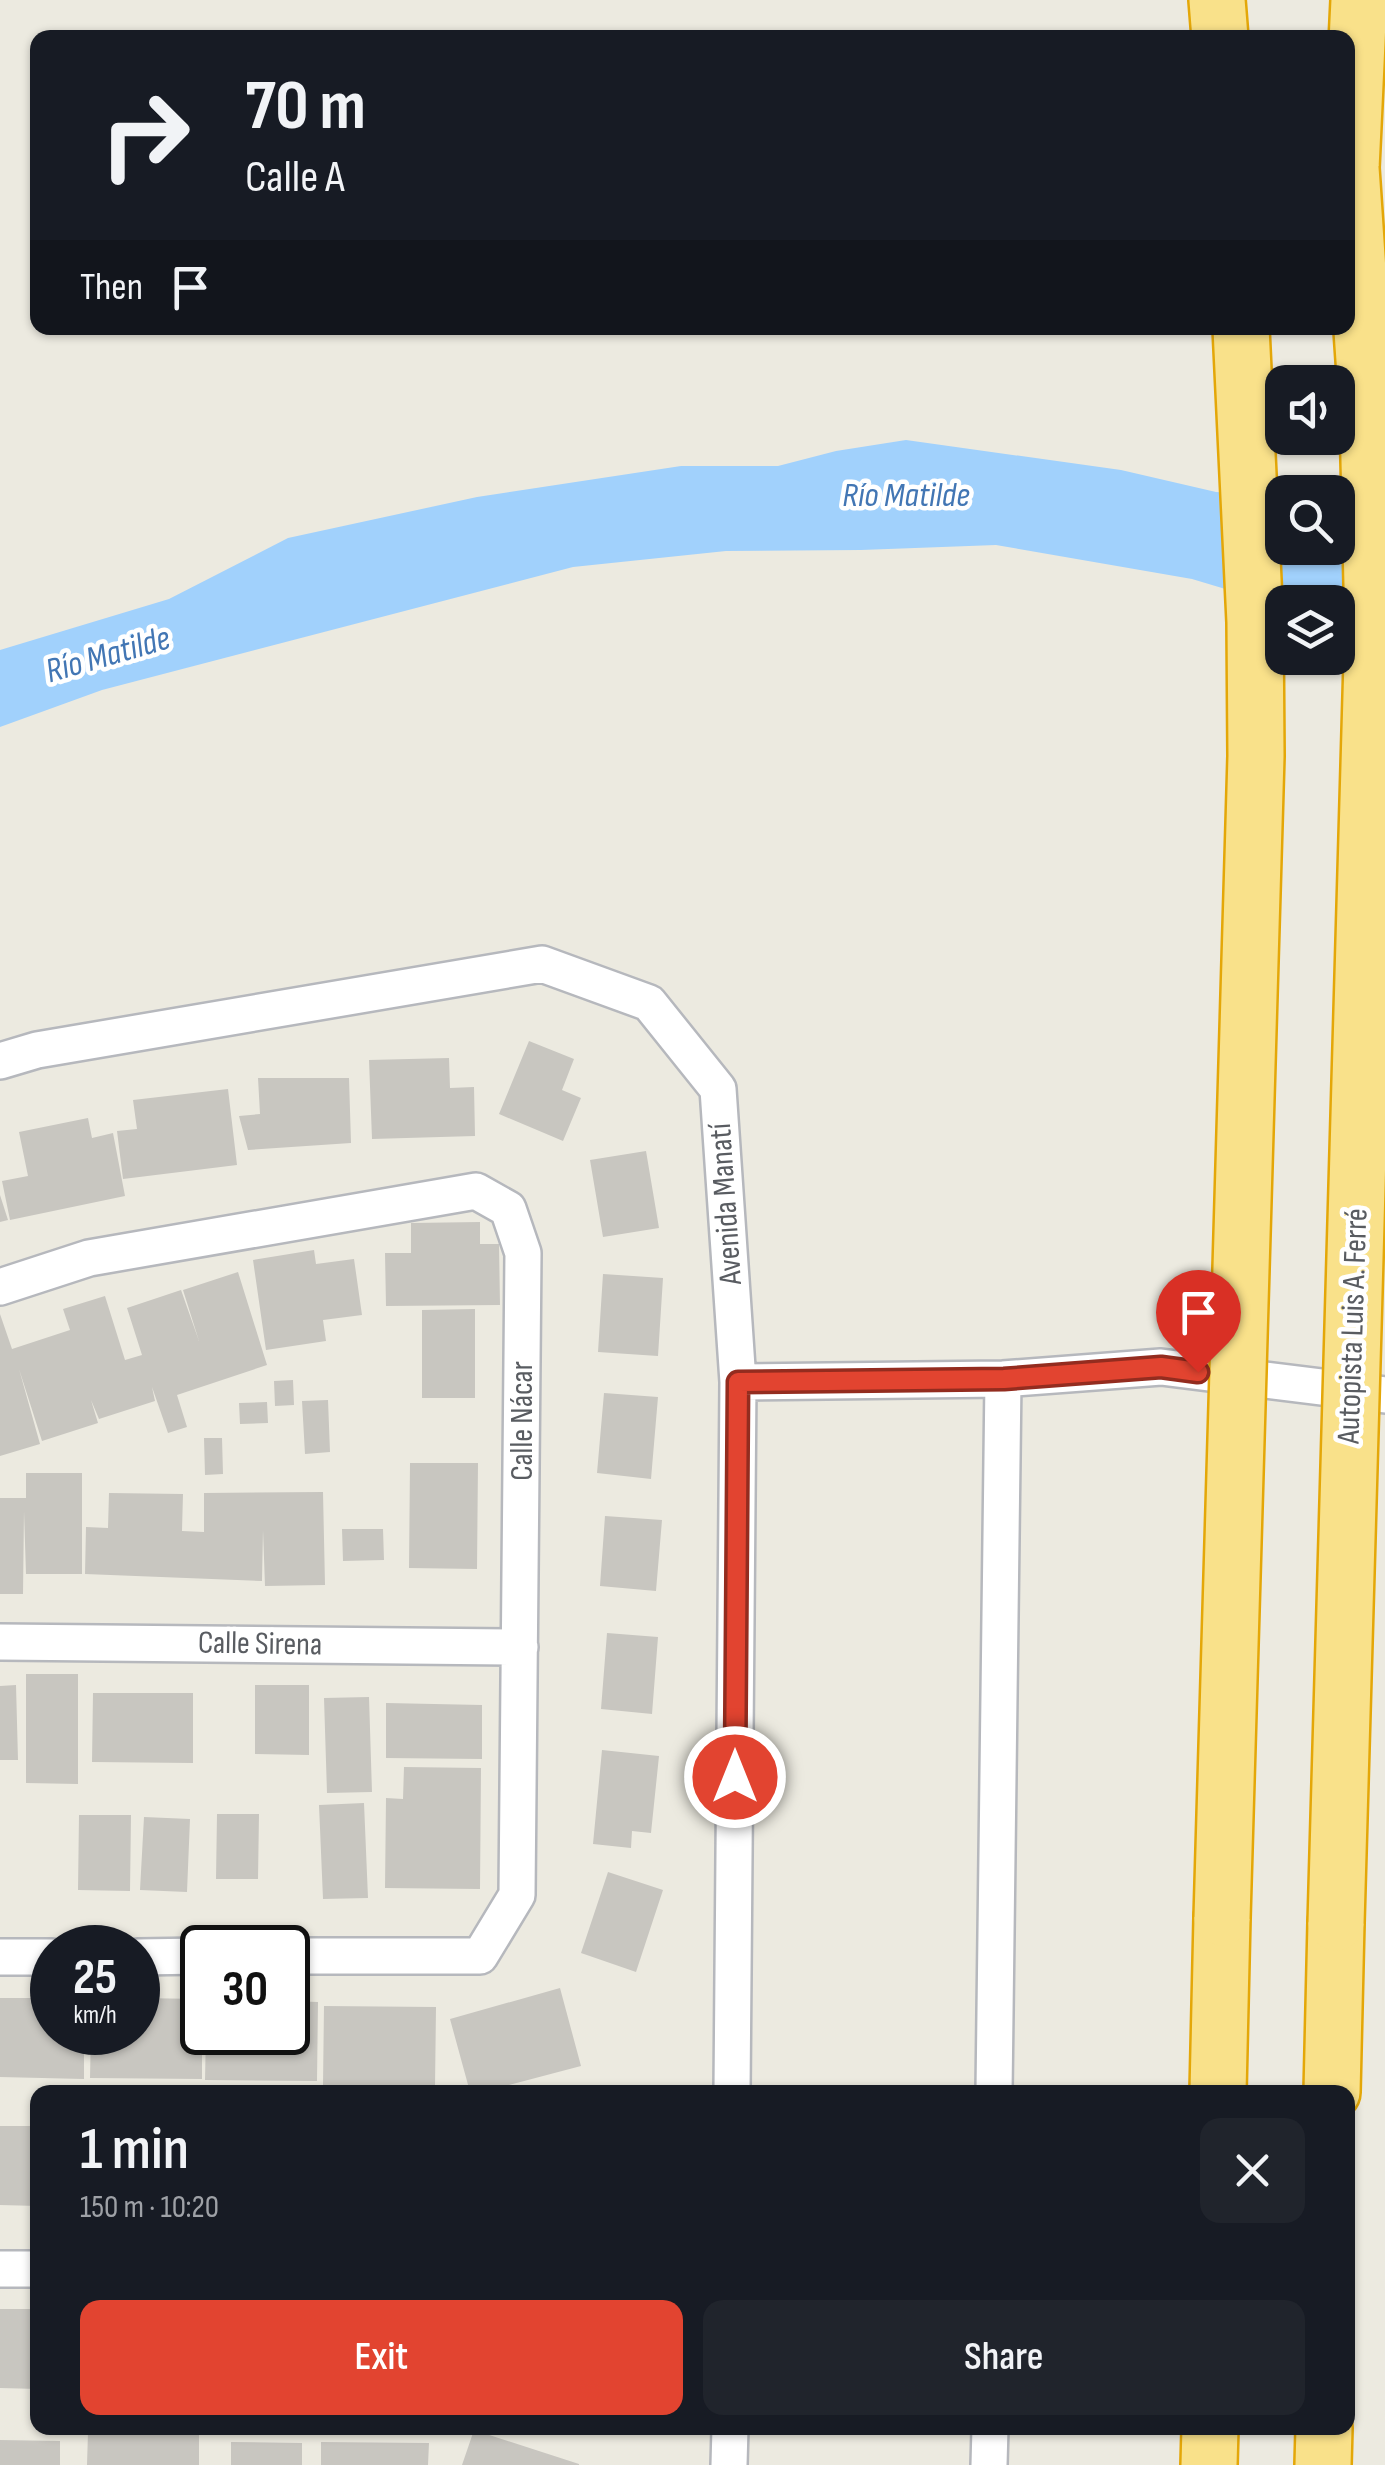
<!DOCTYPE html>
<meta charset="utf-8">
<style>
body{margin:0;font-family:"Sofia Sans Condensed",sans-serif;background:#20242c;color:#f1f3f6;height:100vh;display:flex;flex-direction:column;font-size:38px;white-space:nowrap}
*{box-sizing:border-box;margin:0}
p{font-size:32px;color:#9ea1a6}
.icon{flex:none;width:55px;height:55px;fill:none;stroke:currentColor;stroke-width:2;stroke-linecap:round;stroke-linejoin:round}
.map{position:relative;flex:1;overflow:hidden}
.panel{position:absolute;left:30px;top:2085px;width:1325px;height:350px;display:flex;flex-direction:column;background:#171b24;border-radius:20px;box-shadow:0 2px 8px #0004}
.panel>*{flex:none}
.guide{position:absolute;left:30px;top:30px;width:1325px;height:305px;border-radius:20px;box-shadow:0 2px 8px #0004;background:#171b24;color:#f1f3f6;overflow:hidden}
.buttons{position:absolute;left:1265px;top:365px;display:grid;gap:20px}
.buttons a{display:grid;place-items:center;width:90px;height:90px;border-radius:20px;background:#171b24;box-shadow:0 2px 8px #0004;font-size:50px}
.speed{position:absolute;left:30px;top:1925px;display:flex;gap:20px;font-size:50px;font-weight:700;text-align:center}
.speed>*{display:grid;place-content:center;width:130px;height:130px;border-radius:50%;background:#171b24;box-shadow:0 2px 8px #0004;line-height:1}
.speed small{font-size:25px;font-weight:400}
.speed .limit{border:5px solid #111;border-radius:15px;background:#fff;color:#111}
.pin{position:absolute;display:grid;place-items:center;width:85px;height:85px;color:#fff;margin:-102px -42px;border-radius:50% 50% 50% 0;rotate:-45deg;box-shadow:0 0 10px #0007}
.pin .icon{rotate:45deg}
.me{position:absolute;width:110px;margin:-55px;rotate:0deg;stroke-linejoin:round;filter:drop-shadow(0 0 8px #0008)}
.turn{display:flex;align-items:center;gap:35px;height:210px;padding:0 50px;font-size:45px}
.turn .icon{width:130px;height:130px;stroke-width:2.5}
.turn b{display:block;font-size:70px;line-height:85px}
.then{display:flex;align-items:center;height:95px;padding:0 50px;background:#0003;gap:20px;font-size:38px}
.round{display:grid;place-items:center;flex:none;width:105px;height:105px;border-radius:20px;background:#20242c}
.overview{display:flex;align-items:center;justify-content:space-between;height:170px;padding:0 50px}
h1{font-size:60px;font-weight:600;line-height:75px}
.cta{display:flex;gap:20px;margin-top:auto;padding:20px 50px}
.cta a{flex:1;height:115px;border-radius:20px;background:#e24430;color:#fff;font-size:40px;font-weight:600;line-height:115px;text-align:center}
.cta a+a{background:#20242c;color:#f1f3f6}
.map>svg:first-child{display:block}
.water{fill:#a1d1fc}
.building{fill:#c8c6c0}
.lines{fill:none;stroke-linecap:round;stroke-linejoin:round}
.street-casing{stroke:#b6b8bd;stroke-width:40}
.highway-casing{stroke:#e4a708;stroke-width:60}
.street{stroke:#fff;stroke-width:35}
.highway{stroke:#f9e18a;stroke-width:55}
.highway-bridge-casing{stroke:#e4a708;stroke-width:60;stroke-linecap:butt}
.highway-bridge{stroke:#f9e18a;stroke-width:55}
.route-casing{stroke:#932c1f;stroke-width:25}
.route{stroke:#e24430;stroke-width:18}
.labels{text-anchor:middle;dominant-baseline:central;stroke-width:9;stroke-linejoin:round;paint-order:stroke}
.street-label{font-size:32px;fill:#595c61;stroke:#fff}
.water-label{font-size:35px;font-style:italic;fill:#4276b4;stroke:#fff}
</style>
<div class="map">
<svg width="1385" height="2465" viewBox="0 0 1385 2465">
<rect width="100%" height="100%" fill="#eceae0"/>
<!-- water -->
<path class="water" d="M906,440L1121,470L1216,492L1282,497V548H1338V506L1385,520V644L1338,624V602H1282V606L1192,579L996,545L861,550L726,551L573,567L102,690L0,727V650L169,599L288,538L477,497L681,466H778L836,451Z"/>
<!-- building -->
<path class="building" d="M529,1041L574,1059L562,1090L581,1098L563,1141L499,1114Z
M449,1058L450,1088L474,1087L475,1136L372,1139L369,1060Z
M258,1078H349L351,1143L248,1150L239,1116L260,1114Z
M228,1089L237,1165L123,1179L117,1131L137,1129L133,1100Z
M88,1118L92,1138L113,1133L125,1196L10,1220L2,1181L28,1176L19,1132Z
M646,1151L659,1228L603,1237L590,1160Z
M0,1195L8,1220L0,1222Z
M480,1222V1244H499L500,1305L386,1306L385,1253H411V1223Z
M314,1250L316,1264L354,1259L362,1315L323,1320L326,1341L266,1350L253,1260Z
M238,1272L267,1365L177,1395L187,1427L168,1433L152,1387L155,1401L99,1419L91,1400L98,1423L42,1441L19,1369L40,1444L0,1456V1314L12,1349L70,1330L63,1309L105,1296L125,1360L142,1355L127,1308L181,1290L199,1341L183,1290Z
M603,1274L663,1278L658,1356L598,1352Z
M475,1309V1398H422V1310Z
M293,1380L294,1405L275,1406L274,1381Z
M604,1393L658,1397L651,1479L597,1473Z
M328,1400L330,1452L305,1454L302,1401Z
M267,1402L268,1423L240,1424L239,1403Z
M204,1438H222L223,1474L205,1475Z
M410,1463H478L477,1569L409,1568Z
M26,1473H82V1574H26L24,1511L23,1594H0V1498H26Z
M323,1492L325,1585L265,1586L263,1530L262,1581L85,1574L86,1527L108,1528L109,1493L183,1494L182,1531L204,1532V1493Z
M605,1516L662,1520L656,1591L600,1586Z
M342,1529H383L384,1560L343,1561Z
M607,1633L658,1637L652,1714L601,1709Z
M26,1674H78V1784L26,1783Z
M16,1685L18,1760H0V1686Z
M255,1685H309V1755L255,1754Z
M93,1693H193V1763L92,1762Z
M369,1697L372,1792L327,1793L324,1698Z
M386,1703L482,1705V1759L386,1758Z
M602,1750L659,1756L651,1833L632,1831L631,1848L593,1844Z
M404,1767L481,1768L480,1889L385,1888L386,1798L403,1799Z
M364,1803L368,1898L323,1899L319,1805Z
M217,1814H259L258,1879H216Z
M79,1815H131L130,1891L78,1890Z
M144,1817L190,1819L187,1892L140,1890Z
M608,1872L663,1890L636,1972L581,1953Z
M560,1988L581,2066L483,2092H470L450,2019Z
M0,1998H52V2032H84V2079L0,2077Z
M138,1998L202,1999V2079L90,2078L91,2032H138Z
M288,2001L318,2002L317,2081L205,2080L206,2032H288Z
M324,2006L436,2007L435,2087L323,2085Z
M0,2126H38V2206L0,2205Z
M0,2309H38V2389L0,2388Z
M474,2430L579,2464V2465H462Z
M88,2432L199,2433V2465H87Z
M0,2440L60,2441V2465H0Z
M231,2442L302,2443V2465H231Z
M321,2442L429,2443L428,2465H321Z"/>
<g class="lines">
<!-- street casing -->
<g class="street-casing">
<path id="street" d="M0,1061L37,1050L542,964L649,1003L718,1089L738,1382L732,2092
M0,1287L89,1258L476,1191L508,1209L523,1253L517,1895L480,1956H288
M738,1382L1003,1379L1161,1367L1385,1395
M0,1642L520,1647
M0,1957H52
M138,1957L202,1956
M994,2092L1003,1379
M0,2269H38
M729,2465L730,2428
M989,2465L990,2428"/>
</g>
<!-- highway casing -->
<g class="highway-casing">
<path id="highway" d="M1217,0L1220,38
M1351,168L1359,0
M1218,2092L1222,1918
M1332,2092L1336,1923
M1209,2465L1210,2428
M1323,2465L1324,2428"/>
</g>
<!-- street -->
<use href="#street" class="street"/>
<!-- highway -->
<use href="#highway" class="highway"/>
<!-- highway-bridge casing -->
<g class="highway-bridge-casing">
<path id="highway-bridge" d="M1222,1918L1256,756L1255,622L1241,328
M1336,1923L1373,626L1368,419L1351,168"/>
</g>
<!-- highway-bridge -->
<use href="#highway-bridge" class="highway-bridge"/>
</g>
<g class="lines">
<!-- route casing -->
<g class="route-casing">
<path id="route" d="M735,1777L738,1382L1004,1379L1161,1367L1198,1372"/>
</g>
<!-- route -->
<use href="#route" class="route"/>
</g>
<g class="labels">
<!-- street labels -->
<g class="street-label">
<text transform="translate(726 1204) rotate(-94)">Avenida Manatí</text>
<text transform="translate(1353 1326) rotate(-88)">Autopista Luis A. Ferré</text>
<text transform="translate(522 1421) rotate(-90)">Calle Nácar</text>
<text transform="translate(260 1644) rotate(1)">Calle Sirena</text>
</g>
<!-- water labels -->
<g class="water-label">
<text x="906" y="495">Río Matilde</text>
<text transform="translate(108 655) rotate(-16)">Río Matilde</text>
</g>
</g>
</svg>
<div class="buttons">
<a><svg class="icon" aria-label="sound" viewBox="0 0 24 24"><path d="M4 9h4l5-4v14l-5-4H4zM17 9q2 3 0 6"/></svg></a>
<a><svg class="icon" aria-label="search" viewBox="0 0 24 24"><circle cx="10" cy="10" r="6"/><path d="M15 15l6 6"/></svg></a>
<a><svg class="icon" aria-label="layers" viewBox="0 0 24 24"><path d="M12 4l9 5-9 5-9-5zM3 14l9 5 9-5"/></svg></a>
</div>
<div class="speed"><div>25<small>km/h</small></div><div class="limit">30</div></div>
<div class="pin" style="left:1198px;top:1372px;background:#d93025"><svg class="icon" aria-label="arrive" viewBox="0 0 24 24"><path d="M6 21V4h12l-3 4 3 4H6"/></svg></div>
<svg class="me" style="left:735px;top:1777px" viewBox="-20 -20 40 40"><circle r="17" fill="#e24430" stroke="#fff" stroke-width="3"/><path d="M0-11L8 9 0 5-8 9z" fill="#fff"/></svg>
<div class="guide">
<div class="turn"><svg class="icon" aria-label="right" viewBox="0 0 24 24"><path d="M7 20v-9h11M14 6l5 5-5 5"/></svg><div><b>70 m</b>Calle A</div></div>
<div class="then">Then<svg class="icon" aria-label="arrive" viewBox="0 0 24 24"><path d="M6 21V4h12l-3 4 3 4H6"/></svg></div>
</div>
<section class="panel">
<div class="overview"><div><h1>1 min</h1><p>150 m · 10:20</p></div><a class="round"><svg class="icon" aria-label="close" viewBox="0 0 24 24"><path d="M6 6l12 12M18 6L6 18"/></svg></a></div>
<div class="cta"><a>Exit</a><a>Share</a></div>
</section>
</div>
